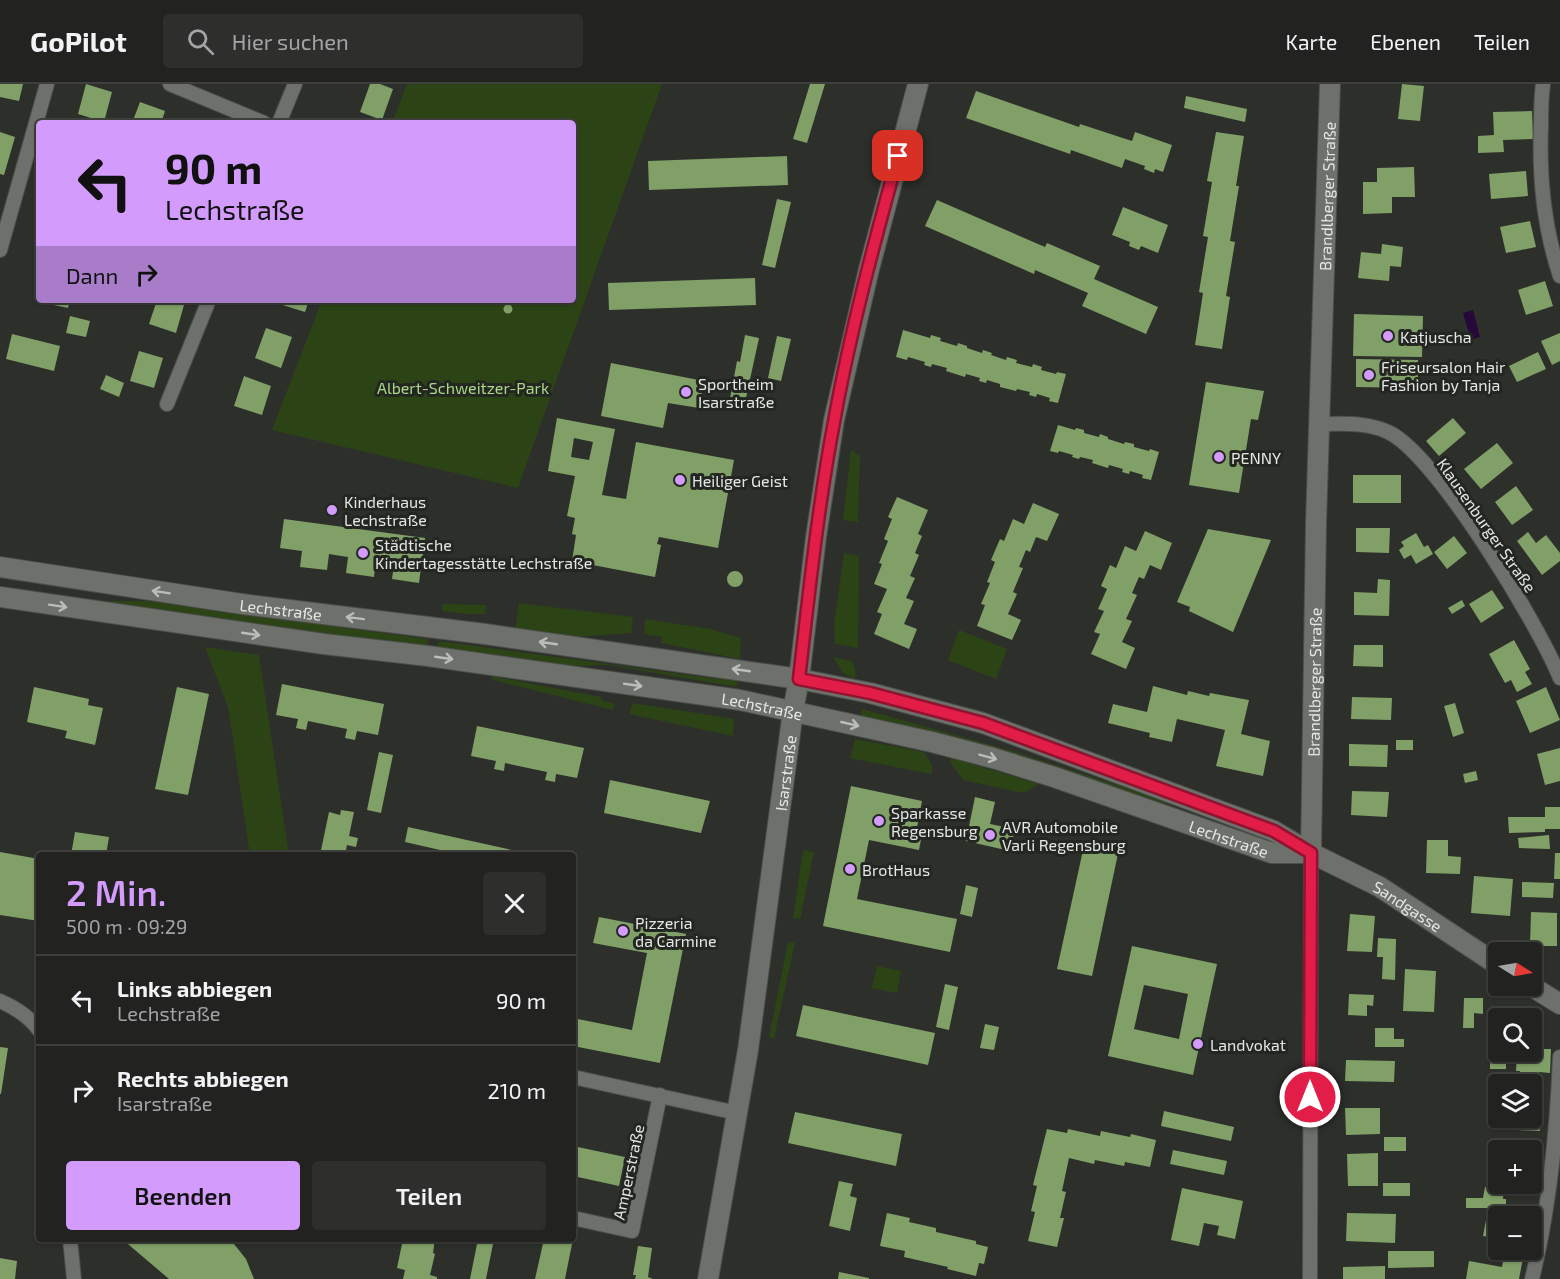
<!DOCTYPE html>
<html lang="de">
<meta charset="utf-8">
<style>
body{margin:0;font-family:"Exo 2",sans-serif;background:#2e2f2d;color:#f1f3f6;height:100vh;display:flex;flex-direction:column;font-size:22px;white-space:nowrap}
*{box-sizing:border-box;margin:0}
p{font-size:20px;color:#a2a4a5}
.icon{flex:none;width:33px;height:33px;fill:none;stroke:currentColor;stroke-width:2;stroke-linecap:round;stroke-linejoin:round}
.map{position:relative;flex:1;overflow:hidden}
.drawer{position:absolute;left:36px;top:768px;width:540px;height:390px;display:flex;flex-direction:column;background:#222320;border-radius:6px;box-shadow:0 2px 4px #0004,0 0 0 2px #3f403e}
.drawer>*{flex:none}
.top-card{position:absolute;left:36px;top:36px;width:540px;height:183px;border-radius:6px;box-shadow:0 2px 4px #0004,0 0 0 2px #3f403e;background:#d39cfc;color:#111;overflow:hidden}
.needle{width:39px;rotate:101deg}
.controls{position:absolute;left:1488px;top:858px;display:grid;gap:12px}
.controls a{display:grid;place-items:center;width:54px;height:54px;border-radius:6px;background:#222320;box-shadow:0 2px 4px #0004,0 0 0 2px #3f403e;font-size:30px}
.pin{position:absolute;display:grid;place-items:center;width:51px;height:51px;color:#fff;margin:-26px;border-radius:12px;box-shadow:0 3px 9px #0006}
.me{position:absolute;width:66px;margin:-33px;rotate:0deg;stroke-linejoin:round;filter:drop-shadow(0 0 4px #0008)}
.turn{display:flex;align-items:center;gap:21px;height:126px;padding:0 30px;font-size:27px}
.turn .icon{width:78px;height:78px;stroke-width:2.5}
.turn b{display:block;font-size:42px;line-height:51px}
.then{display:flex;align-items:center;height:57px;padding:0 30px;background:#0003;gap:12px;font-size:22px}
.round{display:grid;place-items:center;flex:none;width:63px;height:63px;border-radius:6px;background:#2e2f2d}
.head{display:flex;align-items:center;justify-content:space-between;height:102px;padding:0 30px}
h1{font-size:36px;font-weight:600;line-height:45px;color:#d39cfc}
.cta{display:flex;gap:12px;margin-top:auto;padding:12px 30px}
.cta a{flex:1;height:69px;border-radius:6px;background:#d39cfc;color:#111;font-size:24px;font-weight:600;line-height:69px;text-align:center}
.cta a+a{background:#2e2f2d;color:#f1f3f6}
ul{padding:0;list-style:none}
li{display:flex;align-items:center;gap:18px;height:90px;padding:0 30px;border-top:2px solid #3f403e}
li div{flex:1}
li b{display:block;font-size:22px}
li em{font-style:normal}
header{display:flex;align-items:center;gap:36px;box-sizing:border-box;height:84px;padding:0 30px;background:#222320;border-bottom:2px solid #3f403e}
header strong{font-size:28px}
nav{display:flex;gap:33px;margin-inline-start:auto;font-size:21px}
.search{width:420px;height:54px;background:#2e2f2d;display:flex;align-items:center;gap:15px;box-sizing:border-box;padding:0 21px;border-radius:6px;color:#a2a4a5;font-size:22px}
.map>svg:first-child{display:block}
.green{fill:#2c4316}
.water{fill:#270939}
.building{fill:#80a067;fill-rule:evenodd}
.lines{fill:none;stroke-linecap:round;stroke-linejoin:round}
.street-casing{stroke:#4b4e4a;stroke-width:16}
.secondary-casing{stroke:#4b4e4a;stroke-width:22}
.street{stroke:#6d706b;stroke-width:14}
.secondary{stroke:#6d706b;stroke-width:20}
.oneway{stroke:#bbbdba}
.route-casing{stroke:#92132f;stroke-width:15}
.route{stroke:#e11d48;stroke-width:10}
.poi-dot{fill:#d39cfc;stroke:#232621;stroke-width:2}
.labels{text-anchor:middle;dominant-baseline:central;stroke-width:6;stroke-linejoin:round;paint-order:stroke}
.street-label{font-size:16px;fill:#e5e7e4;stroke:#232621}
.poi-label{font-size:16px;fill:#e5e7e4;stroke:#232621;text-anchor:start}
.park-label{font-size:16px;fill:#aad886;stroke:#232621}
</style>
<header>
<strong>GoPilot</strong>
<div class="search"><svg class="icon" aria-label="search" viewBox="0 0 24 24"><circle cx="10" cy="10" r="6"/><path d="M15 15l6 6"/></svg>Hier suchen</div>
<nav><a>Karte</a><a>Ebenen</a><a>Teilen</a></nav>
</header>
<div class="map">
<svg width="1560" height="1195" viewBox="0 0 1560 1195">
<rect width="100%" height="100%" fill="#2d2f2b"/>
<!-- green -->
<path class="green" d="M407,0H662L518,404L272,346L322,216H573V39H392Z
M851,366L860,372L858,438L843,436Z
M844,469L859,472L858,564L835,560L834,540Z
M109,517H147L428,555L427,565L109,521Z
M519,519L633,533L631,549L576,553L515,547Z
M442,520L486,521L485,530H466L442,527Z
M645,535L710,545L741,554L740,575L661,559L662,553L644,550Z
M959,546L1007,565L996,595L948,576Z
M439,557L718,595H737V603L609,581L573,582L437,565Z
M205,563L259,571L289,771H250L228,623Z
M833,573L852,577L856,588L855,596L842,588Z
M491,592L601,613V616L614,620L613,626L493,596Z
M633,619L734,635L733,652L629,630Z
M862,625L1013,667L1172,719V721L1159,718L1059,686L860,633Z
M855,655L924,668C928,675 935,682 931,690L850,674Z
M951,674L1039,700L1026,708H1018L963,696L950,678Z
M803,766L814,768L800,835L793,834Z
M788,858L795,859L774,955L769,953Z
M877,882L901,887L897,909L872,904Z"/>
<!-- water -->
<path class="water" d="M1473,226L1480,253L1471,256L1463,229Z"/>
<!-- building -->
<path class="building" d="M0,0H23L19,17L0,13Z
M86,0L112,8L104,38L78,30Z
M370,0H380L393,5L382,36L360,28Z
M810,0H825L807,59L793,55Z
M1402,0L1424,2L1420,37L1398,35Z
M976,7L1079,43L1080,40L1132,57L1135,48L1172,61L1163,88L1155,85L1154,89L1144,85L1145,82L1125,75L1122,84L1071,66L1070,70L966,34Z
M1186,12L1247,25L1245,38L1184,24Z
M140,18L165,27L161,39H132Z
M1532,27L1533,55L1503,56L1504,68L1478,69V52L1494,51L1493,28Z
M0,48L15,53L4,91L0,90Z
M1216,48L1244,52L1236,102H1239L1230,157L1235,158L1226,212L1230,213L1222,265L1195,261L1203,209L1199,208L1208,153L1203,152L1212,98L1207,97Z
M787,72L788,101L649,106L648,77Z
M1414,83L1415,113H1392V129L1363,130V98H1377V84Z
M1526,87L1528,112L1491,115L1489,90Z
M777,115L791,118L775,184L762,181Z
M937,116L1045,163L1047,159L1100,182L1094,195L1158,223L1146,250L1082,222L1088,209L1035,186L1034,190L925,142Z
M1123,123L1168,141L1158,169L1141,162L1139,166L1129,162L1130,158L1112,151Z
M1530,137L1536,163L1506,169L1500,143Z
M1382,160L1403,163L1401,183L1390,182L1389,197L1358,194L1361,168L1381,170Z
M755,194L756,221L609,226L608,199Z
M1545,197L1553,222L1526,231L1518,206Z
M45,216H70L68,224L44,219Z
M157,216H168L184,221L176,249L149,240Z
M273,216H309L305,228L273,218Z
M503.5 225a4.5 4.5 0 1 1 9 0a4.5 4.5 0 1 1-9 0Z
M1354,230L1423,232L1422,273L1353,272Z
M70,232L90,237L86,253L66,249Z
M266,244L292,253L281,284L255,274Z
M903,246L930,254L931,251L941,254L940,257L957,262L958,259L967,262V264L982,269L983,266L992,269L991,271L1006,276L1007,273L1017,276L1016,279L1032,283L1033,280L1042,283L1041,286L1056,290L1057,288L1066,290L1058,319L1049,317L1050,314L1037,310L1036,313L1029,311L1030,308L1017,305L1016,307L1000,303V300L987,296L986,299L979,297L980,294L966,290L965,293L946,287L947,284L932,280L931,283L924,281L925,278L908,273L907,276L896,273Z
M1560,249V277L1552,281L1541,257Z
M12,250L60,262L54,287L6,275Z
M745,251L759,254L744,323L729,320L737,277L740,278Z
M777,252L791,255L781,297L768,294Z
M139,267L163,274L154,304L130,297Z
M1538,268L1546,285L1517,298L1509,282Z
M1356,275L1418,276V304L1356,303Z
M611,279L704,297L699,324L668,319L663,344L601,332Z
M106,291L124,299L119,313L100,305Z
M244,292L271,302L262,331L234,322Z
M1206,298L1264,307L1258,336L1251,335L1239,409L1189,401Z
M557,334L615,345L602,411L626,415L636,358L734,376L718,464L659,453L657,460L661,461L655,493L572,477L576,451L572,450L575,434L567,432L575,392L548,387ZM574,354L593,358L589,376L571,373Z
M1453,334L1466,349L1439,372L1426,357Z
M1058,341L1075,346L1076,344L1084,346V349L1099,353L1100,350L1108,353V355L1124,360L1125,358L1134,360V363L1149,367L1150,365L1159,368L1151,396L1142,394L1143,391L1130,387L1129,390L1122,388L1123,385L1109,381L1108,384L1092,379L1093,376L1080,373L1079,375L1072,373L1073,371L1059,367L1058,369L1050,367Z
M1497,359L1513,379L1481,405L1464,385Z
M1353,391H1401V419H1353Z
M1516,402L1533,426L1512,441L1495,418Z
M897,413L928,426L918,450L922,452L915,469L919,471L910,492L915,494L906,514L914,517L904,540L917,545L909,565L874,550L882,530L877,528L887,505L874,500L882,480L879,479L888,457L884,455L892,435L888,433Z
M1033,419L1059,430L1047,457L1036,453L1030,468L1026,466L1019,483L1023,484L1013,508L1017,510L1008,530L1021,536L1012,556L977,542L985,521L981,520L990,499L987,498L995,478L991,476L1000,455L1004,457L1013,435L1024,440Z
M284,435L425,454L422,480L428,481V484L421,483L419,499L392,495L394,480L376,477L374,493L346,489L348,473L329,470L327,486L300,483L302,467L280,464Z
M1356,444H1390L1389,469L1356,468Z
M1208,445L1271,456L1233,548L1189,527L1190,523L1177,518Z
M1145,447L1172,459L1161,486L1150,481L1144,495L1139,493L1132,509L1137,511L1126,535L1132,537L1122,558L1135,564L1126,585L1091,570L1100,550L1094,548L1104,527L1098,525L1107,505L1101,502L1110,481L1116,484L1125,462L1136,467Z
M1528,448L1536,459L1546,451L1560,469V477L1542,491L1517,457Z
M1416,449L1424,463L1428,461L1433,470L1416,480L1411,471L1404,475L1399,466L1404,462L1401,458Z
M1454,452L1467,469L1447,485L1434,468Z
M727 495a8 8 0 1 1 16 0a8 8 0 1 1-16 0Z
M1378,495L1390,496L1389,532L1354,531V508L1377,509Z
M1492,506L1504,524L1481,539L1469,520Z
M1462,516L1465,522L1452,530L1448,524Z
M1514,556L1530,585L1525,588L1532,600L1517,608L1511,596L1505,599L1489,570Z
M1354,561H1383V583L1353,582Z
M282,600L384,620L378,651L357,647L355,656L345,654L347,645L308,637L306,646L296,644L298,635L276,631Z
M1153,602L1187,611L1188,607L1209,612L1210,609L1249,616L1241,650L1270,657L1263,692L1216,682L1225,646L1177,635L1172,658L1149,653L1150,649L1108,639L1113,620L1147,628Z
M34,603L89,615L88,621L103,624L95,661L65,654L67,647L27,638Z
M177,603L209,610L188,711L155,705Z
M1546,603L1560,636L1530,649L1516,617Z
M1352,613L1392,614L1391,636L1351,635Z
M1455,619L1464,649L1453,653L1444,622Z
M477,642L584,664L577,694L556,690L555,698L545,696L547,688L505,679L504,687L494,685L496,677L471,672Z
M1396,656H1413V666H1396Z
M1349,660L1388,661L1387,683L1349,682Z
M1560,664V697L1545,701L1537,670Z
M379,668L393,671L381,729L367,726Z
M1476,687L1478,696L1465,699L1463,690Z
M610,696L710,717L701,749L604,729Z
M851,702L922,717L916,749L922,750L919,766L869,756L857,815L957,835L950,868L823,842Z
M1352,707L1389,708L1387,733L1351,731Z
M975,713L995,718L990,740L1015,745L1010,767L966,757Z
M1545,723H1560V745H1545V748L1509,749L1508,733H1545Z
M341,726L354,728L349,752L358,754L356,763L347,761L345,771H320L329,728L340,731Z
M408,743L530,770V771H462L405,758Z
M75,748L109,753L106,771H71Z
M1549,751L1550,765L1519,764L1518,754Z
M1427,756H1448V772L1461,773L1460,790L1426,789Z
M1085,757L1119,765L1092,892L1057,885Z
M0,768L39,775V837L0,831Z
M1555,769H1560V795H1554Z
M1474,792L1513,795L1510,832L1471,829Z
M1522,798L1554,799L1553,814L1522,813Z
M966,801L978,804L972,833L960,830Z
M1531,828L1557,829V862H1530Z
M1350,830L1375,832L1372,868L1347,867Z
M599,833L686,850L660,979L573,962V934L632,946L647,869L593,859Z
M1378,854L1396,855L1395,896L1382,895L1383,873H1377Z
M1132,862L1217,880L1193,991L1108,972ZM1144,901L1188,910L1179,955L1134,945Z
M1405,885L1436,887L1434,928L1403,927Z
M945,900L958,903L949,946L936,943Z
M1349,910L1374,911L1373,922L1367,921V932L1348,931Z
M1464,914H1483V930L1474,929V944H1463Z
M803,921L935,949L928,981L796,952Z
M1532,938H1543L1541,965H1551L1550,989L1539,988V1010L1532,1009V1000H1519L1520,987H1516L1517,968H1532Z
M985,940L999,943L994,966L980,964Z
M1375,944H1394V955H1404V963H1375Z
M0,963L8,964L1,1010H0Z
M1490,965L1506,968V985H1490Z
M1346,976L1395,977L1394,998L1345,997Z
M1491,999H1498V1019L1491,1018Z
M1532,1021L1541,1022L1540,1047L1517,1046V1034H1532Z
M1345,1024H1380V1050L1346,1051Z
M1164,1027L1234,1043L1231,1057L1161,1042Z
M795,1028L902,1050L896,1082L788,1059Z
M1047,1045L1067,1049L1068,1045L1100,1052L1101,1047L1130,1053L1131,1050L1156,1056L1150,1083L1125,1078L1124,1082L1095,1076L1094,1080L1069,1074L1062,1107L1066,1108L1060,1134H1064L1057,1163L1028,1157L1035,1128L1031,1127L1037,1102L1033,1101Z
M1384,1053H1406V1067H1384Z
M573,1062L625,1073L619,1102L573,1092Z
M1173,1066L1227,1077L1224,1091L1170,1080Z
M1378,1069V1102H1348L1347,1070Z
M1494,1074L1498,1075V1100H1531L1530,1106L1504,1103L1503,1115H1506V1124H1466V1114H1483L1485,1103L1490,1104Z
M839,1097L853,1100L850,1112L857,1114L850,1147L829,1142Z
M1383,1099H1410V1112H1383Z
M1182,1104L1243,1117L1235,1155L1217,1151L1219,1142L1204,1139L1199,1162L1171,1156Z
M1509,1122L1529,1126L1528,1132H1498V1155L1483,1152L1488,1126L1508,1130Z
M887,1129L910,1134L909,1138L936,1144V1148L976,1157V1160L988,1163L984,1180L979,1179L976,1192L947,1185L948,1183L904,1173L905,1167L880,1162Z
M1347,1129L1396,1130L1395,1159L1346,1157Z
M122,1155H230L246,1175L254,1195H169Z
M403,1155H435L433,1169L435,1170L430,1191L437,1193V1195H403L405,1186L397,1184Z
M478,1155H494L486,1195H470Z
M544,1155H573L565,1195H535Z
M638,1162L652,1164L648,1193L653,1195H635L636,1191H633Z
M1388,1167H1434V1183L1388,1184Z
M1504,1171L1523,1174L1519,1195H1466L1469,1177L1502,1183Z
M0,1174L17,1177L15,1195H0Z
M1385,1182V1195H1343V1183Z
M839,1188L869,1194V1195H838Z"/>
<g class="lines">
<!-- street casing -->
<g class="street-casing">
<path id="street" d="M170,0L264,39
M1543,0C1541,14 1541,28 1541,42C1539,92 1544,144 1560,192
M279,39L295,0
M0,166L47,0
M167,320L209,216
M1320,340C1343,340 1367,338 1388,348C1435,369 1540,543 1560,594
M0,917C16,924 29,932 39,946
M573,993L737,1029
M573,1134L632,1147L660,1011
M70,1155L74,1195
M1310,1195L1311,769
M1532,1195C1550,1122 1557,1048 1560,973"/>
</g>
<!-- secondary casing -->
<g class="secondary-casing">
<g id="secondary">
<path id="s1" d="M0,483L242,520L485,550L799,595L870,609L983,639L1274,747L1311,769L1380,803L1498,881"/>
<path id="s2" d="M0,513L324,560L428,572L740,616L932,658L993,674L1054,693L1272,769H1311"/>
<path id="s3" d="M1311,769L1316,439L1330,0"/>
<path d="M1531,902L1560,920"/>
<path id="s4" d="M708,1195L748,966L793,627L799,595L816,453L834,336L869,185L918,0"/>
</g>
</g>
<!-- street -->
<use href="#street" class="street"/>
<!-- secondary -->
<use href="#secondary" class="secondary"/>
</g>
<!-- one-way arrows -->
<defs><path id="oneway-shaft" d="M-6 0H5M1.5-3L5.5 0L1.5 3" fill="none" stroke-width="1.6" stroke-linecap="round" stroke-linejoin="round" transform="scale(1.5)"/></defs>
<g class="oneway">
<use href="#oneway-shaft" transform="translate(161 508) rotate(-171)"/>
<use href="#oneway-shaft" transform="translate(58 522) rotate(9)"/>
<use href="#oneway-shaft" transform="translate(355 534) rotate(-173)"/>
<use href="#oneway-shaft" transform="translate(251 550) rotate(8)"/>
<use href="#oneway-shaft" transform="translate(548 559) rotate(-172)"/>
<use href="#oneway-shaft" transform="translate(444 574) rotate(8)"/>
<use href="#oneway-shaft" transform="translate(741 586) rotate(-172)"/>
<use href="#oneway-shaft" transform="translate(633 601) rotate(8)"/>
<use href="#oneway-shaft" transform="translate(850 640) rotate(13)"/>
<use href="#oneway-shaft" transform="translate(988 673) rotate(15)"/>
</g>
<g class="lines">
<!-- route casing -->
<g class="route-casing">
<path id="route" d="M898,72C874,160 850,248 834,338C818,422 809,509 799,595L870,609L983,639L1274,747L1311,769L1310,1013"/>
</g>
<!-- route -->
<use href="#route" class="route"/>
</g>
<!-- markers -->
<g class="poi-dot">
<circle cx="1388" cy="252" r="6"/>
<circle cx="1369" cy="291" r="6"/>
<circle cx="686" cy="308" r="6"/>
<circle cx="1219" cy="373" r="6"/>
<circle cx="680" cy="396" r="6"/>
<circle cx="332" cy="426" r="6"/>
<circle cx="363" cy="469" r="6"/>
<circle cx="879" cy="737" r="6"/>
<circle cx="990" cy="751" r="6"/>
<circle cx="850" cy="785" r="6"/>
<circle cx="623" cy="847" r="6"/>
<circle cx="1198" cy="960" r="6"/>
</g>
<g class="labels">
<!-- street labels -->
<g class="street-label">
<text stroke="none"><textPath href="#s3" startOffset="657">Brandlberger Straße</textPath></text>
<text transform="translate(1487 441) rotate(55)">Klausenburger Straße</text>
<text stroke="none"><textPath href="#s1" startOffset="284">Lechstraße</textPath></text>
<text stroke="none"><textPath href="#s3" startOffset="171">Brandlberger Straße</textPath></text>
<text stroke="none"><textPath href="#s2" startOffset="770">Lechstraße</textPath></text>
<text stroke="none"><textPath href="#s4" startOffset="512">Isarstraße</textPath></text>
<text stroke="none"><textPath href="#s2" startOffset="1256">Lechstraße</textPath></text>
<text stroke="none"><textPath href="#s1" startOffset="1460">Sandgasse</textPath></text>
<text transform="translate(628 1088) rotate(-78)">Amperstraße</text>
</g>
<!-- poi labels -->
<g class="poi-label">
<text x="1400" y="252">Katjuscha</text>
<text x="1381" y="282">Friseursalon Hair<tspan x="1381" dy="18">Fashion by Tanja</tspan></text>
<text x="698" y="299">Sportheim<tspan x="698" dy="18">Isarstraße</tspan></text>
<text x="1231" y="373">PENNY</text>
<text x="692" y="396">Heiliger Geist</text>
<text x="344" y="417">Kinderhaus<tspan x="344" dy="18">Lechstraße</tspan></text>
<text x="375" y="460">Städtische<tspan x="375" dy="18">Kindertagesstätte Lechstraße</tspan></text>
<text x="891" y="728">Sparkasse<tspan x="891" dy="18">Regensburg</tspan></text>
<text x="1002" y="742">AVR Automobile<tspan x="1002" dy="18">Varli Regensburg</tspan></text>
<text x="862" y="785">BrotHaus</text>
<text x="635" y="838">Pizzeria<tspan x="635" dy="18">da Carmine</tspan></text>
<text x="1210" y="960">Landvokat</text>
</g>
<!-- park labels -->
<g class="park-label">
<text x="463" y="303">Albert-Schweitzer-Park</text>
</g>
</g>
</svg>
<div class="controls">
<a><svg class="needle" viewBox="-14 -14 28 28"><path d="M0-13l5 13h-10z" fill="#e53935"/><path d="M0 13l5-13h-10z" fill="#a2a4a5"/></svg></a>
<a><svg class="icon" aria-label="search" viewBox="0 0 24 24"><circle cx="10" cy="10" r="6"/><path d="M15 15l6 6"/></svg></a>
<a><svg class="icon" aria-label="layers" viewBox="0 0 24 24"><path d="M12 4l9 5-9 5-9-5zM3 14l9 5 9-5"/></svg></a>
<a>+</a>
<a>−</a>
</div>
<div class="pin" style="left:898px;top:72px;background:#d93025"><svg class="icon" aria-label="arrive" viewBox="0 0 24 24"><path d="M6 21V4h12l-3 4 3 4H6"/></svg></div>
<svg class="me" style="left:1310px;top:1013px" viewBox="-20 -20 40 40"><circle r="17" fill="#e11d48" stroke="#fff" stroke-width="3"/><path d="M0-11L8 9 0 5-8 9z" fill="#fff"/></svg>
<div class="top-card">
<div class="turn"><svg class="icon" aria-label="left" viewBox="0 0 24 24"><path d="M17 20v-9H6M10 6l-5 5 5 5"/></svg><div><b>90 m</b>Lechstraße</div></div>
<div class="then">Dann<svg class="icon" aria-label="right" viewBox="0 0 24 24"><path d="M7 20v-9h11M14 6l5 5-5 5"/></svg></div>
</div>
<section class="drawer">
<div class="head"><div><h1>2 Min.</h1><p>500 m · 09:29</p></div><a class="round"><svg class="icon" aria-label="close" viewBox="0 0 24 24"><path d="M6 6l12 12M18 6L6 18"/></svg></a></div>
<ul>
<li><svg class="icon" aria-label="left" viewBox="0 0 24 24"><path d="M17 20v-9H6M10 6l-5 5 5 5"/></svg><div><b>Links abbiegen</b><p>Lechstraße</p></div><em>90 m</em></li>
<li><svg class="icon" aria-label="right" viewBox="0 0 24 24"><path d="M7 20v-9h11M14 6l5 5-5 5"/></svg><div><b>Rechts abbiegen</b><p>Isarstraße</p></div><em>210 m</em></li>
</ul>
<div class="cta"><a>Beenden</a><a>Teilen</a></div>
</section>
</div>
